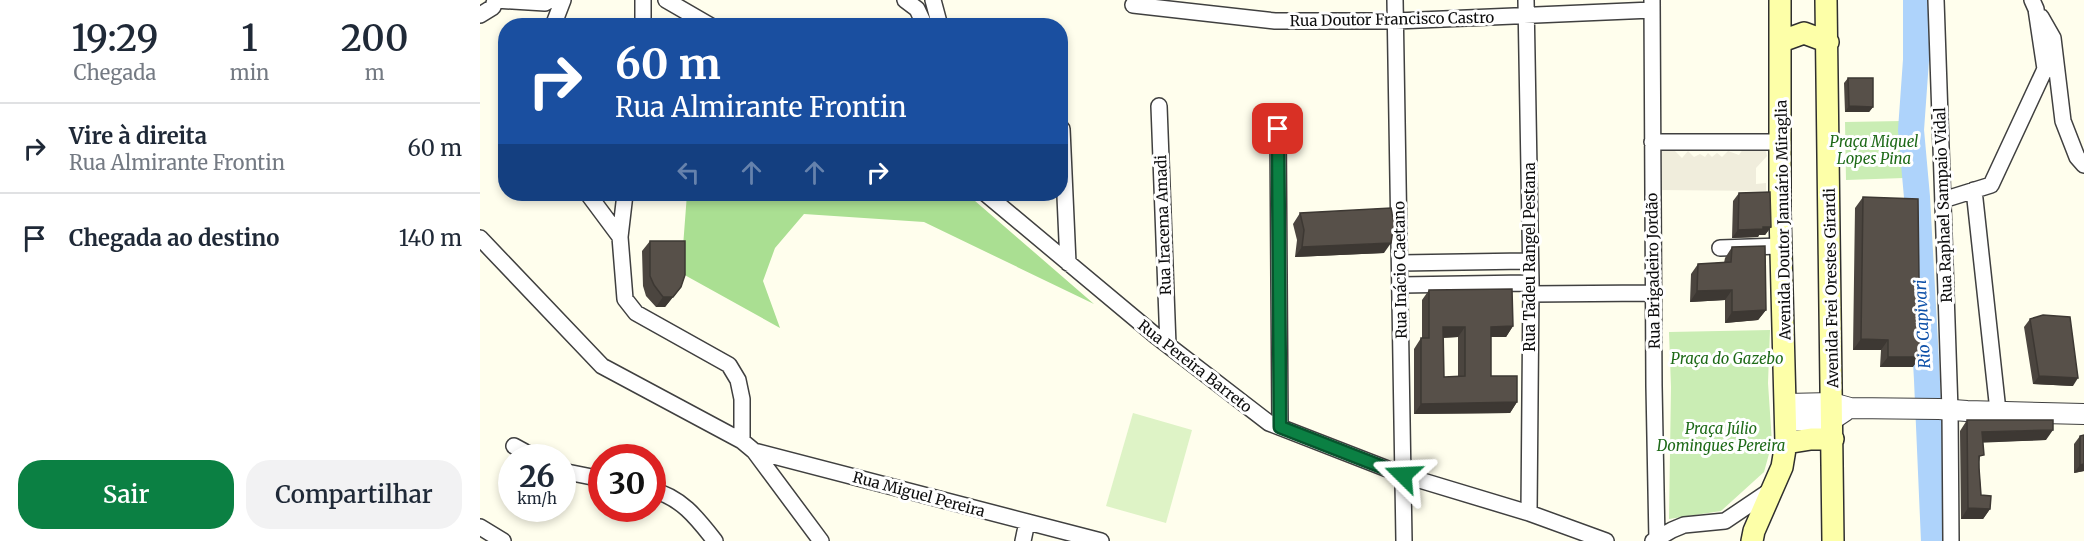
<!DOCTYPE html>
<html lang="pt">
<meta charset="utf-8">
<style>
body{margin:0;font-family:Merriweather,serif;background:#f2f2f3;color:#1f2937;height:100vh;display:flex;flex-direction:column;font-size:22px;white-space:nowrap}
*{box-sizing:border-box;margin:0}
p{font-size:20px;color:#747a83}
.icon{flex:none;width:33px;height:33px;fill:none;stroke:currentColor;stroke-width:2;stroke-linecap:round;stroke-linejoin:round}
.map{position:relative;flex:1;overflow:hidden}
.details{display:flex;flex-direction:column;background:#fff;width:480px}
.details>*{flex:none}
.top-card{position:absolute;left:18px;top:18px;width:570px;height:183px;border-radius:24px;box-shadow:0 3px 9px #0003;background:#1a4fa0;color:#fff;overflow:hidden}
.speed{position:absolute;left:18px;top:444px;display:flex;gap:12px;font-size:30px;font-weight:700;text-align:center}
.speed>*{display:grid;place-content:center;width:78px;height:78px;border-radius:50%;background:#fff;box-shadow:0 3px 9px #0003;line-height:1}
.speed small{font-size:15px;font-weight:400}
.speed .limit{border:9px solid #d22;background:#fff;color:#111}
.pin{position:absolute;display:grid;place-items:center;width:51px;height:51px;color:#fff;margin:-26px;border-radius:12px;box-shadow:0 3px 9px #0006}
.me{position:absolute;width:66px;margin:-33px;rotate:291deg;stroke-linejoin:round;filter:drop-shadow(0 0 4px #0008)}
.turn{display:flex;align-items:center;gap:21px;height:126px;padding:0 18px;font-size:27px}
.turn .icon{width:78px;height:78px;stroke-width:2.5}
.turn b{display:block;font-size:42px;line-height:51px}
.lanes{display:flex;align-items:center;height:57px;padding:0 18px;background:#0003;justify-content:center;gap:30px;direction:ltr}
.lanes .off{opacity:.35}
.eta{display:flex;justify-content:space-evenly;align-items:center;height:102px;text-align:center}
.eta b{font-size:36px;font-weight:600;line-height:42px}
.cta{display:flex;gap:12px;margin-top:auto;padding:12px 18px}
.cta a{flex:1;height:69px;border-radius:24px;background:#0b8043;color:#fff;font-size:24px;font-weight:600;line-height:69px;text-align:center}
.cta a+a{background:#f2f2f3;color:#1f2937}
ul{padding:0;list-style:none}
li{display:flex;align-items:center;gap:18px;height:90px;padding:0 18px;border-top:2px solid #e0e1e3}
li div{flex:1}
li b{display:block;font-size:22px}
li em{font-style:normal}
main{display:flex;flex:1;min-height:0}
.map>svg:first-child{display:block}
.green{fill:#caedb4}
.forest{fill:#aadf92}
.pitch{fill:#def3c6}
.plaza{fill:#f0eddc}
.lines{fill:none;stroke-linecap:round;stroke-linejoin:round}
.river{stroke:#aed3fb;stroke-width:26}
.minor-casing{stroke:#404040;stroke-width:18}
.tertiary-casing{stroke:#404040;stroke-width:22}
.secondary-casing{stroke:#2f2f2f;stroke-width:24}
.minor{stroke:#fff;stroke-width:15}
.tertiary{stroke:#fff;stroke-width:20}
.secondary{stroke:#fdffa8;stroke-width:21}
.wall{fill:#4b453f;fill-rule:evenodd}
.shaded-wall{fill:#3d3833}
.building{fill:#575049;stroke:#3d3833;stroke-width:1.5;fill-rule:evenodd}
.route-casing{stroke:#07532c;stroke-width:15}
.route{stroke:#0b8043;stroke-width:10}
.labels{text-anchor:middle;dominant-baseline:central;stroke-width:6;stroke-linejoin:round;paint-order:stroke}
.street-label{font-size:15px;fill:#0d0d0d;stroke:#fff}
.park-label{font-size:15px;font-style:italic;fill:#1e6a18;stroke:#fff}
.water-label{font-size:16px;font-style:italic;fill:#0d50a8;stroke:#fff}
</style>
<main>
<section class="details">
<div class="eta">
<div><b>19:29</b><p>Chegada</p></div>
<div><b>1</b><p>min</p></div>
<div><b>200</b><p>m</p></div>
</div>
<ul>
<li><svg class="icon" aria-label="right" viewBox="0 0 24 24"><path d="M7 20v-9h11M14 6l5 5-5 5"/></svg><div><b>Vire à direita</b><p>Rua Almirante Frontin</p></div><em>60 m</em></li>
<li><svg class="icon" aria-label="arrive" viewBox="0 0 24 24"><path d="M6 21V4h12l-3 4 3 4H6"/></svg><div><b>Chegada ao destino</b></div><em>140 m</em></li>
</ul>
<div class="cta"><a>Sair</a><a>Compartilhar</a></div>
</section>
<div class="map">
<svg width="1604" height="541" viewBox="0 0 1604 541">
<rect width="100%" height="100%" fill="#fffeed"/>
<!-- green -->
<path class="green" d="M1422,121L1424,178L1366,180L1365,122Z
M1290,330L1288,383L1292,443L1284,472L1241,511L1189,519L1191,387L1189,332Z"/>
<!-- forest -->
<path class="forest" d="M207,194H487L614,304L444,222L324,214L295,248L283,281L300,328L201,273Z"/>
<!-- pitch -->
<path class="pitch" d="M653,413L712,430L686,523L626,506Z"/>
<!-- plaza -->
<path class="plaza" d="M1190,146L1202,158L1208,151L1214,157L1220,154L1225,157L1228,153L1232,157L1237,153L1242,157L1248,151L1259,155L1263,149L1285,148L1287,156L1276,168V184L1286,183V191L1178,190V147Z"/>
<g class="lines">
<!-- river -->
<path class="river" d="M1436,0V60L1431,130L1437,197L1447,380L1454,541"/>
<!-- minor casing -->
<g class="minor-casing">
<path id="minor" d="M15,0L65,3L70,0
M163,0V26
M186,0L231,26
M425,0L437,9L445,26
M453,0L460,26
M915,0L924,541
M1046,0L1051,283L1049,513
M1172,0L1174,386L1177,541
M1456,0L1470,410L1471,541
M653,5L795,21H916L1172,10
M0,15L13,7L15,0
M1561,17L1573,38L1583,121L1597,157L1604,165
M73,26L83,0
M679,106L688,345
M582,129L588,263
M798,129L800,427
M1172,142H1301
M1494,190L1518,411
M108,194L140,237
M145,194L140,237L145,299L156,313L249,365L258,380L262,399V441
M506,194L676,336L789,423L923,475L1049,513L1126,541
M1463,200L1511,185L1565,69L1556,9L1552,0
M0,238L122,366L262,441L274,451L621,541
M1240,248L1301,246
M920,263L1050,261
M921,285L1051,283
M1050,294L1173,293
M34,446L56,458
M274,451L341,541
M82,471L122,479
M172,490C201,497 217,518 235,541
M0,527L23,541
M543,541L547,522
M1173,541L1192,530L1204,525L1245,521L1291,490"/>
</g>
<!-- tertiary casing -->
<g class="tertiary-casing">
<path id="tertiary" d="M1306,404L1352,403L1370,408L1459,409L1487,411L1604,414
M1306,421L1353,419L1365,411"/>
</g>
<!-- secondary casing -->
<g class="secondary-casing">
<path id="secondary" d="M1346,0L1353,541
M1302,41L1324,33L1348,42
M1306,443L1331,439H1353
M1272,541L1274,531L1302,467L1306,443L1300,213V0"/>
</g>
<!-- minor -->
<use href="#minor" class="minor"/>
<!-- tertiary -->
<use href="#tertiary" class="tertiary"/>
<!-- secondary -->
<use href="#secondary" class="secondary"/>
</g>
<!-- wall -->
<path class="wall" d="M1368,78L1393,107L1389,112H1365L1364,83Z
M1259,193L1291,227L1285,235H1279L1278,237L1252,238L1253,201Z
M1383,197L1433,367H1400L1401,350H1373L1375,208Z
M820,213L904,253L815,257L817,240L813,224Z
M170,241L201,287L185,307H176L166,296L163,286L162,251Z
M1252,247L1286,310L1278,320L1245,323V300L1210,302L1211,274L1218,264L1244,263L1245,258Z
M949,290L1033,326L1026,337H1011V376L1037,402L1030,413L934,414V349L941,338H942V300ZM978,337V377H964L963,338Z
M1550,319L1593,386L1553,384L1544,327Z
M1487,420L1566,440L1503,442L1499,462L1501,495L1510,509L1503,519H1481L1480,431Z
M1600,436L1604,471L1594,473V444Z"/>
<!-- shaded-wall -->
<path class="shaded-wall" d="M1369,106L1393,107L1389,112H1365Z
M1283,227H1291L1285,235H1279L1278,237L1252,238L1258,230Z
M911,243L904,253L815,257L822,247Z
M201,287L185,307H176L183,297Z
M1252,290L1245,300L1210,302L1217,291Z
M1286,310L1278,320L1245,323L1252,312Z
M1033,326L1026,337H1003L1011,327Z
M963,327H985L978,337L956,338Z
M1381,339L1408,340L1401,350H1373Z
M1408,357H1440L1433,367H1400Z
M1559,376L1598,378L1593,386L1553,384Z
M1037,402L1030,413L934,414L941,404Z
M1573,430L1566,440L1495,443L1502,432Z
M1604,464V471L1594,473L1600,465Z
M1488,508L1510,509L1503,519H1481Z"/>
<!-- building -->
<path class="building" d="M1368,78H1393V107L1369,106Z
M1290,192L1291,227H1283V229L1258,230L1259,193Z
M1383,197L1438,199L1440,357H1408V340L1381,339Z
M911,208L914,223L911,243L822,247L824,230L820,213Z
M170,241H205V275L201,287L193,297H183L174,285L170,276Z
M1285,246L1286,310L1252,312V290L1217,291L1218,264L1251,262L1252,247Z
M1032,289L1033,326L1011,327V376H1037V402L941,404V338H949V290ZM963,327H985V376L964,377Z
M1563,315L1590,317L1598,378L1559,376L1550,319Z
M1487,420H1573V430L1502,432L1504,455L1499,456V468L1501,495L1511,496L1510,509L1488,508Z
M1604,435V464L1600,465V436Z"/>
<g class="lines">
<!-- route casing -->
<g class="route-casing">
<path id="route" d="M798,129L800,427L923,475"/>
</g>
<!-- route -->
<use href="#route" class="route"/>
</g>
<g class="labels">
<!-- street labels -->
<g class="street-label">
<text transform="translate(912 19) rotate(-1)">Rua Doutor Francisco Castro</text>
<text transform="translate(1463 205) rotate(-92)">Rua Raphael Sampaio Vidal</text>
<text transform="translate(1303 220) rotate(-91)">Avenida Doutor Januário Miraglia</text>
<text transform="translate(683 225) rotate(-92)">Rua Iracema Amadi</text>
<text transform="translate(1049 257) rotate(-90)">Rua Tadeu Rangel Pestana</text>
<text transform="translate(920 270) rotate(-91)">Rua Inácio Caetano</text>
<text transform="translate(1173 271) rotate(-91)">Rua Brigadeiro Jordão</text>
<text transform="translate(1351 288) rotate(-91)">Avenida Frei Orestes Girardi</text>
<text transform="translate(715 366) rotate(38)">Rua Pereira Barreto</text>
<text transform="translate(439 494) rotate(15)">Rua Miguel Pereira</text>
</g>
<!-- park labels -->
<g class="park-label">
<text x="1394" y="141">Praça Miguel<tspan x="1394" dy="17">Lopes Pina</tspan></text>
<text x="1247" y="358">Praça do Gazebo</text>
<text x="1241" y="428">Praça Júlio<tspan x="1241" dy="17">Domingues Pereira</tspan></text>
</g>
<!-- water labels -->
<g class="water-label">
<text transform="translate(1442 324) rotate(-93)">Rio Capivari</text>
</g>
</g>
</svg>
<div class="speed"><div>26<small>km/h</small></div><div class="limit">30</div></div>
<div class="pin" style="left:798px;top:129px;background:#d93025"><svg class="icon" aria-label="arrive" viewBox="0 0 24 24"><path d="M6 21V4h12l-3 4 3 4H6"/></svg></div>
<svg class="me" style="left:923px;top:475px" viewBox="-20 -20 40 40"><path d="M0-17L14 15 0 8-14 15z" fill="#0b8043" stroke="#fff" stroke-width="4"/></svg>
<div class="top-card">
<div class="turn"><svg class="icon" aria-label="right" viewBox="0 0 24 24"><path d="M7 20v-9h11M14 6l5 5-5 5"/></svg><div><b>60 m</b>Rua Almirante Frontin</div></div>
<div class="lanes"><svg class="icon off" aria-label="left" viewBox="0 0 24 24"><path d="M17 20v-9H6M10 6l-5 5 5 5"/></svg><svg class="icon off" aria-label="ahead" viewBox="0 0 24 24"><path d="M12 20V5M6 11l6-6 6 6"/></svg><svg class="icon off" aria-label="ahead" viewBox="0 0 24 24"><path d="M12 20V5M6 11l6-6 6 6"/></svg><svg class="icon" aria-label="right" viewBox="0 0 24 24"><path d="M7 20v-9h11M14 6l5 5-5 5"/></svg></div>
</div>
</div>
</main>
